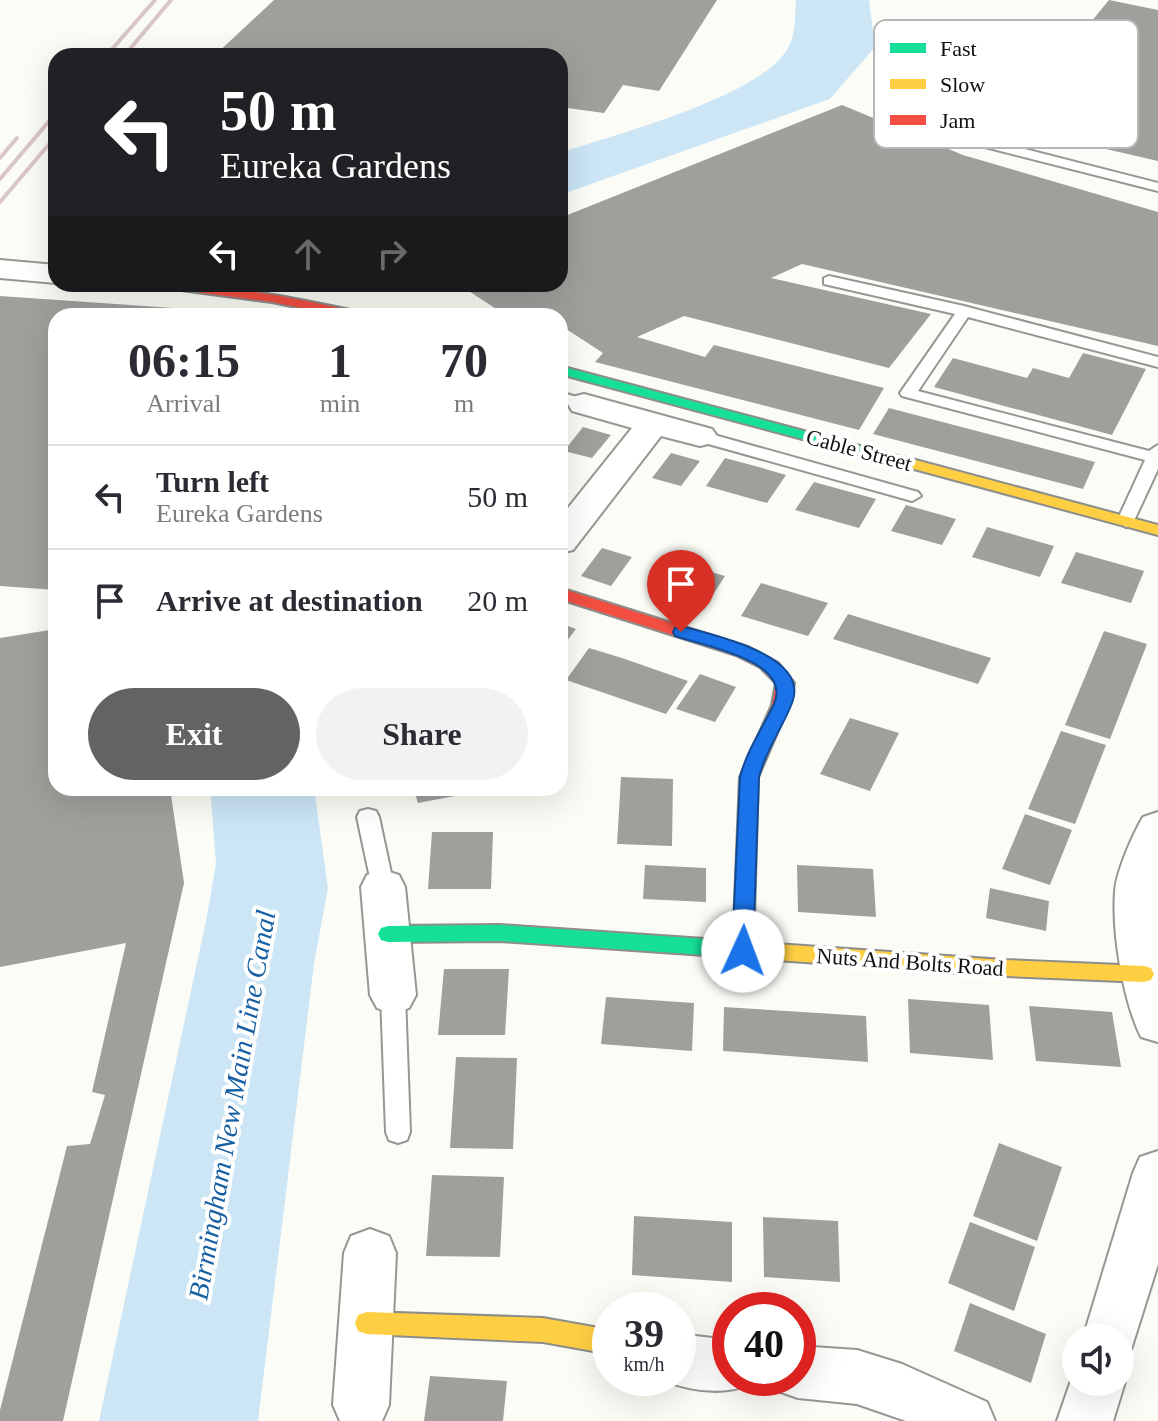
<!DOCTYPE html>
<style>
body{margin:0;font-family:"Times New Roman",serif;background:#f2f2f3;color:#2b2b33;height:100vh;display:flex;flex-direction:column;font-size:30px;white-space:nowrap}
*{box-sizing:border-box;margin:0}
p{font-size:26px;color:#7c7c81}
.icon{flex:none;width:44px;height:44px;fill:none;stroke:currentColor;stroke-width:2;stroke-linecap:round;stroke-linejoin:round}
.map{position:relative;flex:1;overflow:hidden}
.side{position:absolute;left:48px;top:308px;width:520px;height:488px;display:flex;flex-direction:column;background:#fff;border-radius:24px;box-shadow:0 8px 32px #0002}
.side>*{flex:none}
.guide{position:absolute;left:48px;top:48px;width:520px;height:244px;border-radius:24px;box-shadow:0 8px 32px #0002;background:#202124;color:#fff;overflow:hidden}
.controls{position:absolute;left:1062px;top:1324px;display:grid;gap:16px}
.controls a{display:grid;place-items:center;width:72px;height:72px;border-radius:50%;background:#fff;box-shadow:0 8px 32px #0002;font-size:40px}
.speed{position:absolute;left:592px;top:1292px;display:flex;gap:16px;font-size:40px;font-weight:700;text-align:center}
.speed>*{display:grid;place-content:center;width:104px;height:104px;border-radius:50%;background:#fff;box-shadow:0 8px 32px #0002;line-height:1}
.speed small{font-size:20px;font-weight:400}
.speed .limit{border:12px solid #d22;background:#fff;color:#111}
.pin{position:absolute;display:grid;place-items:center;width:68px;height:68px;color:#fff;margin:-82px -34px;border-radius:50% 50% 50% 0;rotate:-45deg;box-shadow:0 0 8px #0007}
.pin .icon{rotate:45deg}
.me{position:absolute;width:88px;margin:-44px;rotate:2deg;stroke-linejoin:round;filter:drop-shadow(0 0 6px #0008)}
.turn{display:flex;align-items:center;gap:28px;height:168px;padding:0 40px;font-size:36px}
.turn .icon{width:104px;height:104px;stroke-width:2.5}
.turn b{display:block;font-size:56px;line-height:68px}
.lanes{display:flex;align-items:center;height:76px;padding:0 40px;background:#0003;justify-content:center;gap:40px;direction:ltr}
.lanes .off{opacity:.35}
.eta{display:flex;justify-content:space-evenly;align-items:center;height:136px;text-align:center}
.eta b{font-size:48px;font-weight:800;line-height:56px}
.cta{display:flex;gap:16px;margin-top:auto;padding:16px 40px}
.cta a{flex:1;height:92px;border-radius:48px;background:#636361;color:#fff;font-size:32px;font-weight:800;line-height:92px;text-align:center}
.cta a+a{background:#f2f2f3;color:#2b2b33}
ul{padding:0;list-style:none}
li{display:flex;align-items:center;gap:24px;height:104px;padding:0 40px;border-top:2px solid #e1e1e2}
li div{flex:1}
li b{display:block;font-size:30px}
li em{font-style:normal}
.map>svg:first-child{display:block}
.water{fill:#cce6f6}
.building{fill:#a09f9c}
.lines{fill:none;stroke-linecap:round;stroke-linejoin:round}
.lane-casing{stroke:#969694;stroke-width:4}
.street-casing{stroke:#969694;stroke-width:4}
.fast-casing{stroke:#8d8d8b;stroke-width:4}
.slow-casing{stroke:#8d8d8b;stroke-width:4}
.jam-casing{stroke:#8d8d8b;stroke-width:4}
.lane{fill:#fffffe;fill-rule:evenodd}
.street{fill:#fffffe;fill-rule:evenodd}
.fast{fill:#16e098;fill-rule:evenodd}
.slow{fill:#ffcf43;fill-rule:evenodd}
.jam{fill:#f24e42;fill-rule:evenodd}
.rail{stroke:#d9c6c6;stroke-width:4}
.route{fill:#1a73e8;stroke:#114b97;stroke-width:2}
.labels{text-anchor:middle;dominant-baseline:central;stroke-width:8;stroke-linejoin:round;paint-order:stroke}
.street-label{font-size:22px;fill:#101010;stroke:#fff}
.near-water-label{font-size:28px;font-style:italic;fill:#1860a4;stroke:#fff}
.key{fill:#fff;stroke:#b7b7b7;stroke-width:2}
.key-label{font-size:22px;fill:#101010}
</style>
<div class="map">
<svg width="1158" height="1421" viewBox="0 0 1158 1421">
<rect width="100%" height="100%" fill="#fcfcf7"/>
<!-- water -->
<path class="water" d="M796,0H869L875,47L830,99L560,195V153C614,135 761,97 788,48C796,33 795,17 796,0Z
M210,788H314L328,888L314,964L258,1421H99L207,916L216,863Z"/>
<!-- building -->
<path class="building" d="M274,0H717L659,91L623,85L604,113L560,107V56H214Z
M1109,0L1158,10V161L1041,134L1057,114L1026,107L1054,72L1085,78L1101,57L1068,50Z
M842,105L963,155L1158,212V346L802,264L771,278L931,314L889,368L684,316L637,337L705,357L714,345L884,388L859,430L595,362L603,353L560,325V316H546L535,309L518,316H507L458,284H560V218Z
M0,296L217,311L215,316H56V590L0,586Z
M1083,353L1146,369L1112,435L934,387L953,358L1027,378L1033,368L1069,378Z
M889,408L1095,462L1083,489L873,434Z
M583,427L611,435L592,458L564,451Z
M671,453L700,461L681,486L652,478Z
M725,458L755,466L786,475L767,503L706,486Z
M814,482L876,499L859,528L795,510Z
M906,505L956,519L942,545L891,531Z
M987,527L1054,546L1040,577L972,557Z
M602,548L632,557L611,586L581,576Z
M1076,552L1144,571L1131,603L1061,583Z
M675,561L725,576L707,604L656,588Z
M761,583L828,603L808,636L741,616Z
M848,614L955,647L991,658L978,684L833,639Z
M560,623L576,629L560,650Z
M56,629V788H170L184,883L63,1421H0V1410L67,1146L90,1144L105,1095L92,1092L126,943L0,967V638Z
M1104,631L1147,644L1110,739L1065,725Z
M589,648L622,658L688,681L666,714L566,680Z
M700,674L736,687L715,722L676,709Z
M850,718L899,733L870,791L820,774Z
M1061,731L1106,745L1075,824L1028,809Z
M621,777L673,779L672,846L617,844Z
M413,788H475L476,792L418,803Z
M1025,814L1072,830L1050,885L1002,869Z
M432,832H493L491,889H428Z
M645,865L706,868V902L643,899Z
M797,865L873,869L876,917L798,912Z
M990,888L1049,901L1046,931L986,918Z
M444,969H509L505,1035H438Z
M606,997L694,1003L692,1051L601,1044Z
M908,999L989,1005L993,1060L910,1053Z
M1029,1006L1112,1012L1121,1067L1036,1061Z
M724,1007L866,1016L868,1062L723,1051Z
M456,1057L517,1058L513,1149L450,1148Z
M999,1143L1062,1167L1037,1241L973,1216Z
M432,1175L504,1177L500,1257L426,1256Z
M634,1216L732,1222V1282L632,1275Z
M763,1217L838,1221L840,1282L764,1277Z
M970,1222L1035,1247L1014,1311L948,1283Z
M970,1303L1046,1334L1031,1383L954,1351Z
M430,1376L507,1381L503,1421H424Z"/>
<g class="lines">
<!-- lane casing -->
<g class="lane-casing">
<path id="lane" d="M982,138L1158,183V191L977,145L975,142Z
M829,276L964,306L1158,357V367L968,317L918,391L1149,451L1158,445V469L1132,525L1126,527L1117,521L1145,460L902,396L900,393L955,314L824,284V278Z
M560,392L590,401L592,404L584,409L560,402Z
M700,431L918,492L921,496L912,501L694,440L692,436Z
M368,809L376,811L379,817L394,887L391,893L383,895L375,893L372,887L357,817L360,811Z
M393,986L401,988L405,995L410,1132L407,1140L398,1143L389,1140L386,1132L381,995L385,988Z"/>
</g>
<!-- street casing -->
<g class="street-casing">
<path id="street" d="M0,260L56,265V283L0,278Z
M584,394L712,429L717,436L712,443L700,446L661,436L573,550L560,553V518L632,428L572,411L568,404L572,397Z
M1158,812V1042L1141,1037C1123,1000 1112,933 1115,892C1116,872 1133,834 1143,817Z
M383,870L399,875L405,887L416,995L409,1008L393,1014L377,1008L370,995L361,887L367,875Z
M1158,1151V1264L1129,1356L1120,1360V1338H1083L1133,1173L1140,1157Z
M370,1229L389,1236L396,1253L389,1405L382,1421H340L333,1405L344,1253L351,1236Z
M678,1334L730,1340V1378H752L749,1385C720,1396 687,1390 659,1379L678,1378Z
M798,1346L857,1350L902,1364L987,1402L995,1421H906L857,1404L798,1398L778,1391L773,1378H798Z
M1076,1366V1382H1120V1371L1125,1382L1113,1421H1057Z"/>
</g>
<!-- fast casing -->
<g class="fast-casing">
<path id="fast" d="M560,366L913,460L916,463L908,468L903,466L560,374Z
M500,925L734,941L741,943L744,949L741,955L734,957L500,941L388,942L381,940L378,934L381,928L388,926Z"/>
</g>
<!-- slow casing -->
<g class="slow-casing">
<path id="slow" d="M908,458L1158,525V535L903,466L900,463L903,460Z
M734,941L1004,960L1144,966L1151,968L1154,974L1151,980L1144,982L1004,976L734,957L727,955L724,949L727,943Z
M367,1312L543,1318L610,1330V1354L543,1342L367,1334L358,1331L355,1323L358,1315Z"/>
</g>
<!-- jam casing -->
<g class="jam-casing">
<path id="jam" d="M159,284C227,284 293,298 360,312L367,316H340L272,302L166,288Z
M560,588L748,647L778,663L794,683L789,705L758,777L753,951L750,957L743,959L736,957L733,951L740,777L772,705L776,683L760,667L736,655L560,599Z"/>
</g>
<!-- lane -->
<use href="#lane" class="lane"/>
<!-- street -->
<use href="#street" class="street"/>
<!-- fast -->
<use href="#fast" class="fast"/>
<!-- slow -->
<use href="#slow" class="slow"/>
<!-- jam -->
<use href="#jam" class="jam"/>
<!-- rail -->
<path class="rail" d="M106,56L155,0
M124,56L171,0
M0,158L17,138
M0,179L56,113
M0,202L56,136"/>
</g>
<!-- route -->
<path class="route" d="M681,626C713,635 811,655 792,703C782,729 766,749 759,777L753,951L750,957H735L732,951L740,777C747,750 762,729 774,704C793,661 704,646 675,636L673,632L675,628Z"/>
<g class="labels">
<!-- street labels -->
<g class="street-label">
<text transform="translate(859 450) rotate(15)">Cable Street</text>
<text transform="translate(910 962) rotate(4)">Nuts And Bolts Road</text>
</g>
<!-- near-water labels -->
<g class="near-water-label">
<text transform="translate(232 1105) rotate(-80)">Birmingham New Main Line Canal</text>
</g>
</g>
<!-- legend -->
<rect x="874" y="20" width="264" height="128" rx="12" class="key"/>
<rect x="890" y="43" width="36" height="10" fill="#16e098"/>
<rect x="890" y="79" width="36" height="10" fill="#ffcf43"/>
<rect x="890" y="115" width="36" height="10" fill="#f24e42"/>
<g class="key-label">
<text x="940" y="56">Fast</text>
<text x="940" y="92">Slow</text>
<text x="940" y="128">Jam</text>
</g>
</svg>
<div class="controls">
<a><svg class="icon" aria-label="sound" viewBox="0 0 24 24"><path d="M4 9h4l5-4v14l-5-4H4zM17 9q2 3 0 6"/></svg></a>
</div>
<div class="speed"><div>39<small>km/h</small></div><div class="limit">40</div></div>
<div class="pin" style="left:681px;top:632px;background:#d93025"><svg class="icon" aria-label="arrive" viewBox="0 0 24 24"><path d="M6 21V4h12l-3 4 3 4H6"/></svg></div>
<svg class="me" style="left:743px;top:951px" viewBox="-20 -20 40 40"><circle r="19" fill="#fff"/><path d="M0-13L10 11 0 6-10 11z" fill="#1a73e8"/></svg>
<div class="guide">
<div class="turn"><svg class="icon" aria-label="left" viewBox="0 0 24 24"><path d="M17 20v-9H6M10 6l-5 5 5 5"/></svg><div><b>50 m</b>Eureka Gardens</div></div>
<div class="lanes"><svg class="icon" aria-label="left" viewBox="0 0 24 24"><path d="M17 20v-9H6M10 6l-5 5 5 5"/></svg><svg class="icon off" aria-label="ahead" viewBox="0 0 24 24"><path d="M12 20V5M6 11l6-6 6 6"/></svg><svg class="icon off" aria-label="right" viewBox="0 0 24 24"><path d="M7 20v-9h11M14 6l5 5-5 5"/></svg></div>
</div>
<section class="side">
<div class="eta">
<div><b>06:15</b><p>Arrival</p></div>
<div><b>1</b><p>min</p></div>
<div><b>70</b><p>m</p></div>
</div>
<ul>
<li><svg class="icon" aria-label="left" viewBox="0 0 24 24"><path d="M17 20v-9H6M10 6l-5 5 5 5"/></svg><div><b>Turn left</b><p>Eureka Gardens</p></div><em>50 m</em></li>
<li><svg class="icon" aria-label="arrive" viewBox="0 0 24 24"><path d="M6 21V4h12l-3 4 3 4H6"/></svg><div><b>Arrive at destination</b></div><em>20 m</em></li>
</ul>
<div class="cta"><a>Exit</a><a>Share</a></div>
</section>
</div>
